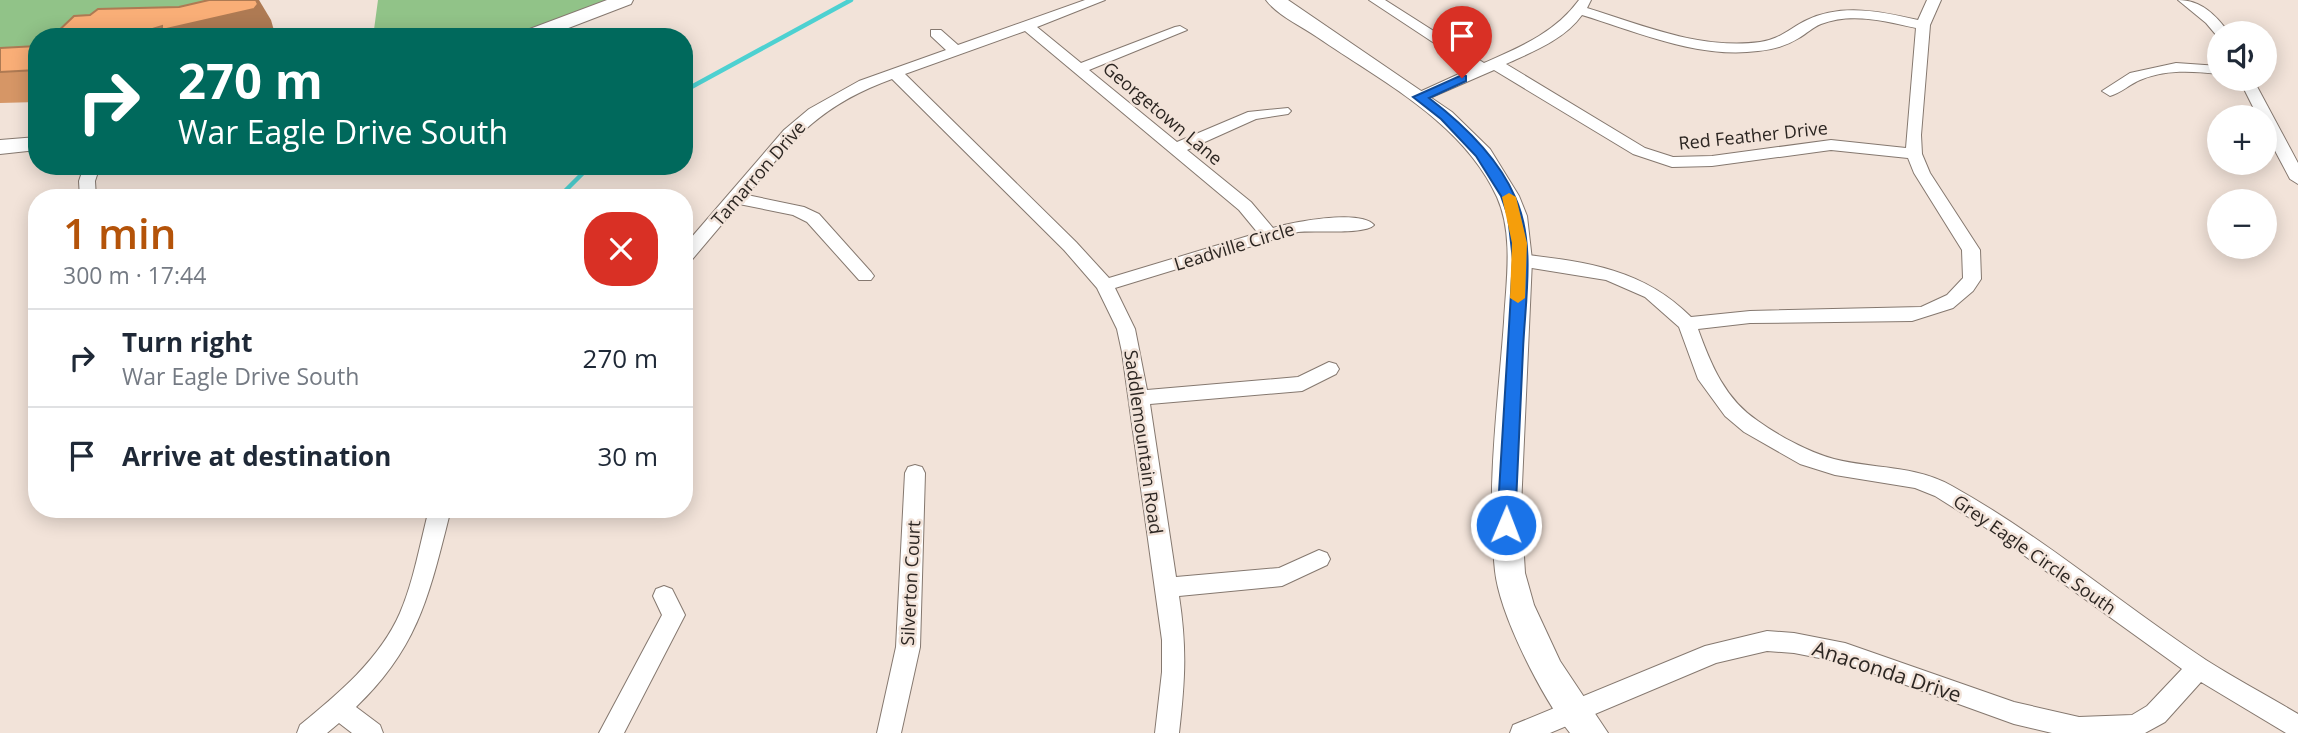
<!DOCTYPE html>
<meta charset="utf-8">
<style>
body{margin:0;font-family:"Open Sans",sans-serif;background:#f2f2f3;color:#1f2937;height:100vh;display:flex;flex-direction:column;font-size:26px;white-space:nowrap}
*{box-sizing:border-box;margin:0}
p{font-size:23px;color:#747a83}
.icon{flex:none;width:38px;height:38px;fill:none;stroke:currentColor;stroke-width:2;stroke-linecap:round;stroke-linejoin:round}
.map{position:relative;flex:1;overflow:hidden}
.drawer{position:absolute;left:28px;top:189px;width:665px;height:329px;display:flex;flex-direction:column;background:#fff;border-radius:28px;box-shadow:0 4px 18px #0003}
.drawer>*{flex:none}
.guide{position:absolute;left:28px;top:28px;width:665px;height:147px;border-radius:28px;box-shadow:0 4px 18px #0003;background:#00695c;color:#fff;overflow:hidden}
.controls{position:absolute;left:2207px;top:21px;display:grid;gap:14px}
.controls a{display:grid;place-items:center;width:70px;height:70px;border-radius:50%;background:#fff;box-shadow:0 4px 18px #0003;font-size:35px}
.pin{position:absolute;display:grid;place-items:center;width:60px;height:60px;color:#fff;margin:-72px -30px;border-radius:50% 50% 50% 0;rotate:-45deg;box-shadow:0 0 7px #0007}
.pin .icon{rotate:45deg}
.me{position:absolute;width:77px;margin:-38px;rotate:1deg;stroke-linejoin:round;filter:drop-shadow(0 0 5px #0008)}
.turn{display:flex;align-items:center;gap:24px;height:147px;padding:0 35px;font-size:32px}
.turn .icon{width:91px;height:91px;stroke-width:2.5}
.turn b{display:block;font-size:49px;line-height:60px}
.round{display:grid;place-items:center;flex:none;width:74px;height:74px;border-radius:28px;background:#f2f2f3}
.summary{display:flex;align-items:center;justify-content:space-between;height:119px;padding:0 35px}
h1{font-size:42px;font-weight:600;line-height:52px;color:#b45309}
ul{padding:0;list-style:none}
li{display:flex;align-items:center;gap:21px;height:98px;padding:0 35px;border-top:2px solid #e0e1e3}
li div{flex:1}
li b{display:block;font-size:26px}
li em{font-style:normal}
.map>svg:first-child{display:block}
.green{fill:#91c388}
.lines{fill:none;stroke-linecap:round;stroke-linejoin:round}
.stream{stroke:#4dd1d1;stroke-width:4.5}
.minor-casing{stroke:#85786f;stroke-width:2}
.secondary-casing{stroke:#85786f;stroke-width:2}
.minor{fill:#fff;fill-rule:evenodd}
.secondary{fill:#fff;fill-rule:evenodd}
.wall{fill:#d69666}
.shaded-wall{fill:#ae7a53}
.building{fill:#f9ae77;stroke:#ae7a53;stroke-width:2}
.route{fill:#1a73e8;stroke:#114b97;stroke-width:2}
.slow{fill:#f59e0b}
.labels{text-anchor:middle;dominant-baseline:central;stroke-width:5;stroke-linejoin:round;paint-order:stroke}
.street-label{font-size:18px;fill:#2c2622;stroke:#f2e3d9}
.near-street-label{font-size:21px;fill:#2c2622;stroke:#f2e3d9}
</style>
<div class="map">
<svg width="2298" height="733" viewBox="0 0 2298 733">
<rect width="100%" height="100%" fill="#f2e3d9"/>
<!-- green -->
<path class="green" d="M0,0H255L97,37H37V51L0,59Z
M378,0H625L526,37H373Z"/>
<g class="lines">
<!-- stream -->
<path class="stream" d="M684,91L851,0
M558,198L590,166"/>
<!-- minor casing -->
<g class="minor-casing">
<path id="minor" d="M1085,0H1105L1037,27L1081,63L1175,27L1180,26L1187,30L1089,70L1177,142L1248,112L1288,108L1291,111L1288,114L1256,119L1187,150L1251,202L1273,228C1293,222 1360,209 1374,225C1365,235 1314,230 1298,232L1115,288L1135,329L1147,390L1298,377L1329,362L1336,364L1339,369L1336,374L1302,391L1150,404L1176,577L1279,568L1319,550L1327,553L1330,559L1327,565L1282,586L1179,596C1187,648 1185,681 1179,733H1155L1162,672V640L1122,352L1117,329L1097,288L1064,250L892,79C820,105 794,138 747,195L804,207L819,214L871,272L874,276L871,280H859L807,222L793,215L739,204L690,262L684,264V246L784,130L809,109L859,81L946,50L931,36V30H941L958,45ZM1025,31L1239,210L1258,233L1109,278L1076,242L905,74Z
M1369,0H1385L1484,63C1520,47 1555,33 1579,0H1591L1587,8C1642,25 1700,50 1760,42C1779,40 1790,28 1807,20C1842,3 1883,12 1918,20L1927,0H1941L1930,25L1921,135L1922,154L1930,173L1980,250L1981,279L1973,291L1953,308L1912,321L1750,323L1698,329C1711,365 1725,399 1758,421C1779,436 1808,452 1834,459C1873,469 1915,465 1952,486C2042,536 2121,604 2206,660C2236,679 2268,696 2298,714V733H2286L2201,682L2165,722L2145,733H2052L2014,724L1845,663L1794,653L1767,651L1716,663L1550,733H1510L1513,725L1705,646L1767,631L1794,633L1845,643L2014,702L2079,717L2132,715L2147,706L2182,669L1986,528L1935,496L1915,488L1835,475L1800,464L1744,432L1725,416L1698,379L1679,327L1645,297L1606,280L1520,266L1511,260L1520,254C1586,262 1642,268 1691,317L1750,311L1921,307L1947,295L1963,278L1962,250L1914,173L1908,158L1831,150L1712,166L1672,167L1633,154L1494,70L1425,100H1415L1412,97L1415,94L1472,68ZM1582,15C1638,32 1698,59 1758,51C1772,50 1786,46 1799,38C1806,34 1813,27 1821,24C1851,12 1886,21 1916,28L1906,148L1831,140L1712,156L1673,157L1645,148L1506,64C1532,52 1564,40 1582,15Z
M2178,0C2201,0 2216,15 2229,33H2219L2217,36L2206,23Z
M2176,63L2219,66V74C2193,71 2165,69 2140,80C2130,84 2121,93 2110,96L2102,91L2130,73Z
M2239,79H2253L2298,163V184L2290,179L2264,130V117H2258Z
M84,166H100L95,181L96,198H80L79,181Z
M915,465L922,467L925,473L920,647L901,733H877L896,647L905,473L908,467Z
M429,509H451C430,591 420,646 356,707L380,725L383,733H352L339,723L327,733H297L300,725C338,694 380,659 400,613C414,580 420,544 429,509Z
M664,586L672,589L685,615L624,733H599L662,615L653,596L656,589Z"/>
</g>
<!-- secondary casing -->
<g class="secondary-casing">
<path id="secondary" d="M607,0H633L631,4L545,37H516L519,33Z
M1266,0H1288L1452,112L1490,149L1519,196L1527,216L1532,260L1521,507L1525,573L1534,605L1560,661L1608,733H1570C1542,697 1500,616 1495,571C1486,489 1498,404 1504,322C1506,282 1514,235 1497,197C1463,122 1381,81 1317,37C1301,26 1277,15 1266,0Z
M37,137V150L0,154V140Z"/>
</g>
<!-- minor -->
<use href="#minor" class="minor"/>
<!-- secondary -->
<use href="#secondary" class="secondary"/>
</g>
<!-- wall -->
<path class="wall" d="M37,46V102L0,103V48Z"/>
<!-- shaded-wall -->
<path class="shaded-wall" d="M256,0H259L271,20L275,34L273,37H126Z"/>
<!-- building -->
<path class="building" d="M209,0H256L258,4L254,9L162,30V26L126,37H52L74,16L90,15L98,9L179,7Z
M37,46V70L0,72V48Z"/>
<!-- route -->
<path class="route" d="M1462,75L1466,76V81L1429,98C1463,124 1498,157 1515,197C1536,243 1525,301 1523,350C1520,408 1518,467 1515,525L1512,530L1506,532L1500,530L1497,525L1513,260L1508,216L1501,196L1476,156L1441,119L1413,97Z"/>
<!-- slow -->
<path class="slow" d="M1509,193L1516,197L1527,243L1525,298L1518,303L1510,298L1512,243L1502,197Z"/>
<g class="labels">
<!-- street labels -->
<g class="street-label">
<text transform="translate(1163 113) rotate(40)">Georgetown Lane</text>
<text transform="translate(1753 135) rotate(-6)">Red Feather Drive</text>
<text transform="translate(758 173) rotate(-49)">Tamarron Drive</text>
<text transform="translate(1234 246) rotate(-17)">Leadville Circle</text>
<text transform="translate(1144 442) rotate(82)">Saddlemountain Road</text>
<text transform="translate(2035 554) rotate(35)">Grey Eagle Circle South</text>
<text transform="translate(910 583) rotate(-87)">Silverton Court</text>
</g>
<!-- near-street labels -->
<g class="near-street-label">
<text transform="translate(1887 671) rotate(18)">Anaconda Drive</text>
</g>
</g>
</svg>
<div class="controls">
<a><svg class="icon" aria-label="sound" viewBox="0 0 24 24"><path d="M4 9h4l5-4v14l-5-4H4zM17 9q2 3 0 6"/></svg></a>
<a>+</a>
<a>−</a>
</div>
<div class="pin" style="left:1462px;top:78px;background:#d93025"><svg class="icon" aria-label="arrive" viewBox="0 0 24 24"><path d="M6 21V4h12l-3 4 3 4H6"/></svg></div>
<svg class="me" style="left:1506px;top:525px" viewBox="-20 -20 40 40"><circle r="17" fill="#1a73e8" stroke="#fff" stroke-width="3"/><path d="M0-11L8 9 0 5-8 9z" fill="#fff"/></svg>
<div class="guide">
<div class="turn"><svg class="icon" aria-label="right" viewBox="0 0 24 24"><path d="M7 20v-9h11M14 6l5 5-5 5"/></svg><div><b>270 m</b>War Eagle Drive South</div></div>
</div>
<section class="drawer">
<div class="summary"><div><h1>1 min</h1><p>300 m · 17:44</p></div><a class="round" style="background:#d93025;color:#fff"><svg class="icon" aria-label="close" viewBox="0 0 24 24"><path d="M6 6l12 12M18 6L6 18"/></svg></a></div>
<ul>
<li><svg class="icon" aria-label="right" viewBox="0 0 24 24"><path d="M7 20v-9h11M14 6l5 5-5 5"/></svg><div><b>Turn right</b><p>War Eagle Drive South</p></div><em>270 m</em></li>
<li><svg class="icon" aria-label="arrive" viewBox="0 0 24 24"><path d="M6 21V4h12l-3 4 3 4H6"/></svg><div><b>Arrive at destination</b></div><em>30 m</em></li>
</ul>
</section>
</div>
